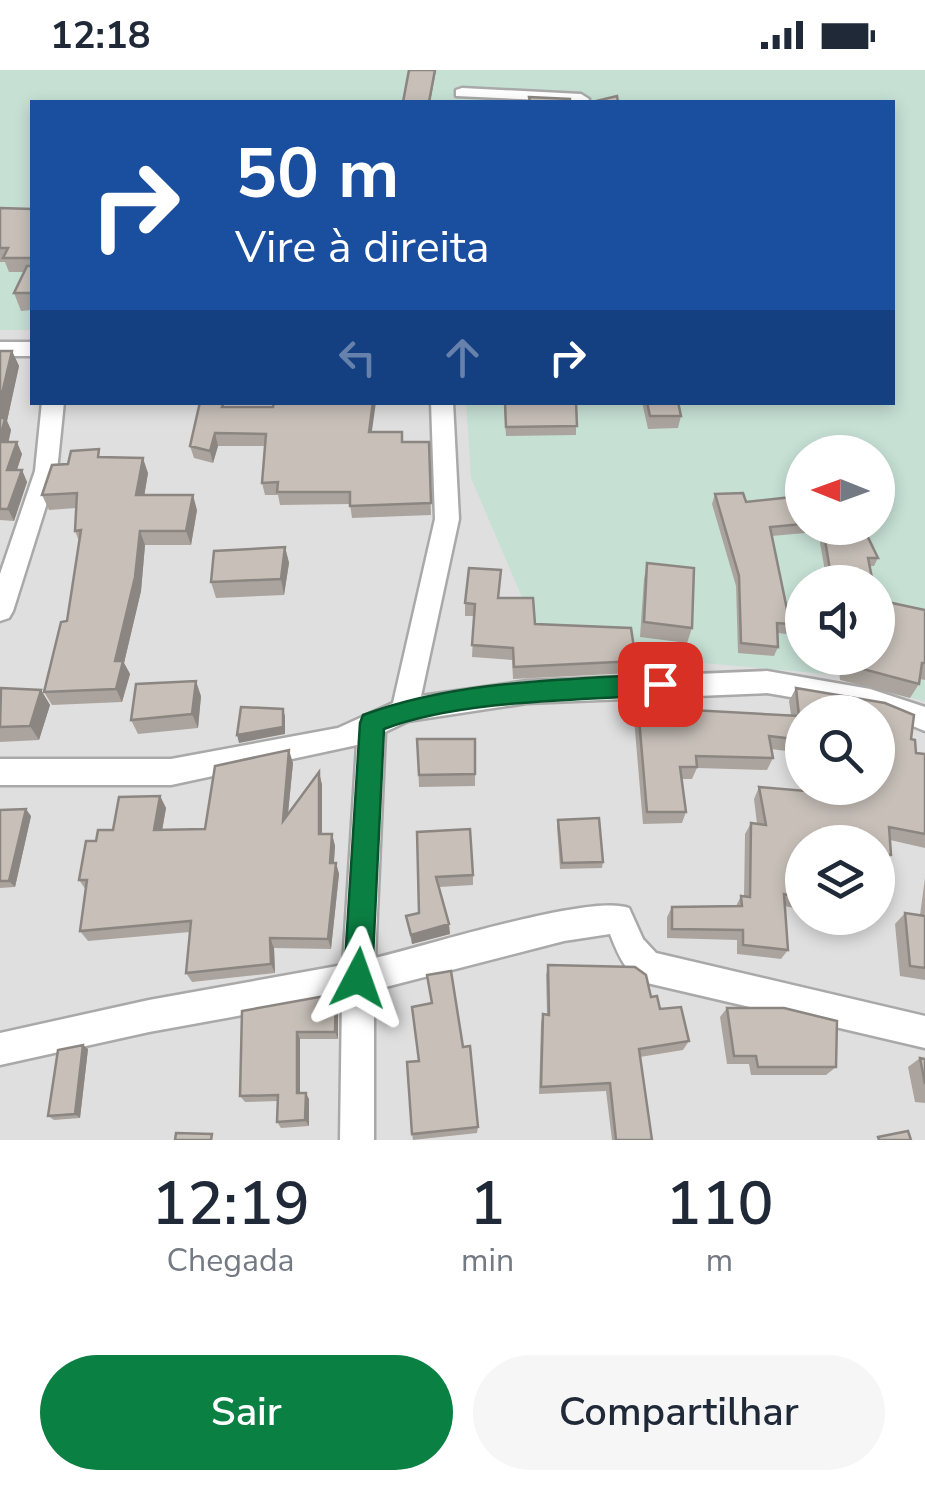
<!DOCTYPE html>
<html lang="pt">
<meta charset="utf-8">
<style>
body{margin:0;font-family:"Nunito Sans",sans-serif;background:#f6f6f7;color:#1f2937;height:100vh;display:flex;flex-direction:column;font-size:38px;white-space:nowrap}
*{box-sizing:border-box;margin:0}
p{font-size:32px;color:#747a83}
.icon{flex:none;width:55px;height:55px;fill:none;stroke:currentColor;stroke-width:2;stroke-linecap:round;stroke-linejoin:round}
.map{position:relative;height:1070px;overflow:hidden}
.sheet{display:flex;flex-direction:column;background:#fff;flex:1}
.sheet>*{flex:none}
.banner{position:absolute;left:30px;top:30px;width:865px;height:305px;border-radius:0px;box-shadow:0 5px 15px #0003;background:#1a4fa0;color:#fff;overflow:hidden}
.needle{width:65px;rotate:271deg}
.controls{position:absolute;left:785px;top:365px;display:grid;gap:20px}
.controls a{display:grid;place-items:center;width:110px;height:110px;border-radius:50%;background:#fff;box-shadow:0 5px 15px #0003;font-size:50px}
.pin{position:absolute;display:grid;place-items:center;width:85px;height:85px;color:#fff;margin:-42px;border-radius:20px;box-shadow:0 5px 15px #0006}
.me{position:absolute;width:110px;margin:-55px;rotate:4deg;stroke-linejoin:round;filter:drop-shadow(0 0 8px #0008)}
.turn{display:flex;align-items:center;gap:35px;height:210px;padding:0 40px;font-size:45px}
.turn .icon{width:130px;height:130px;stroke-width:2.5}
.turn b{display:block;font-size:70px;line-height:85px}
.lanes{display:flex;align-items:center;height:95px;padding:0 40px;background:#0003;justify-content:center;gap:50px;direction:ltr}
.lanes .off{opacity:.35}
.eta{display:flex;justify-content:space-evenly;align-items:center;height:170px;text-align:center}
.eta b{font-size:60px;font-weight:600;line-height:70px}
.action{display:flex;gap:20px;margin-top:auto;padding:20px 40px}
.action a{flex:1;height:115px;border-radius:60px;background:#0b8043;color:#fff;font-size:40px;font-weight:600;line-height:115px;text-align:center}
.action a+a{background:#f6f6f7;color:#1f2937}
.status{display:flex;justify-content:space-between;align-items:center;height:70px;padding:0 50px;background:#fff;direction:ltr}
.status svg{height:28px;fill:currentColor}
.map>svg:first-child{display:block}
.residential{fill:#e0dfdf;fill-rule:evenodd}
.wetland{fill:#c6e0d4;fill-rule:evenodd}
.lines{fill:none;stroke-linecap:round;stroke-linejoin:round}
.minor-casing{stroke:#a9a9a9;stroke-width:5}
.minor{fill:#fff;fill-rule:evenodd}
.wall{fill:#aba49e}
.shaded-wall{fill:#8b8681}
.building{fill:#c7bfb8;stroke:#8b8681;stroke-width:2.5}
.route{fill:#0b8043;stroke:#07532c;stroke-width:2.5}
</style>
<div class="status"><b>12:18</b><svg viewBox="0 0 49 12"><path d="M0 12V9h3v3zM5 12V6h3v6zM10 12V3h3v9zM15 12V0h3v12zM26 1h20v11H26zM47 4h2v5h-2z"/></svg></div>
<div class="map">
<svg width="925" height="1070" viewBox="0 0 925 1070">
<rect width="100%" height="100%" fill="#f2efe9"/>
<!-- residential -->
<path class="residential" d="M0,0H925V1070H0ZM32,32H892V332H32ZM802,382H878V458H802ZM802,512H878V588H802ZM802,642H878V718H802ZM802,772H878V848H802Z"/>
<!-- wetland -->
<path class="wetland" d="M0,0H925V632L837,605L544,579L471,408L466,333L892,332V32H32V260H0ZM802,382H878V458H802ZM802,512H878V588H802Z"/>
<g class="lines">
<!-- minor casing -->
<g class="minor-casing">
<path id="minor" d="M462,18L581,24L589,29L587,32L456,26V20Z
M0,272H32V286H0Z
M42,332H64L57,401L13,541L9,548L0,551V504L35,401Z
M431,332H453L459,449L421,626L527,611L767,601L870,619L925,637V661L878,642L767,623L527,633L408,651L385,662L375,888C422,877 592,823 629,838L643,869L656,883L925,946V978L647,913C625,904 618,884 610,864L564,871L374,920V1070H340L342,927L149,962L0,995V963L149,930L343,895L357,675L171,715H0V689H171L338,658L393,633L435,449Z"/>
</g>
<!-- minor -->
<use href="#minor" class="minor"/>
</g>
<!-- wall -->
<path class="wall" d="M0,138L32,139V240L21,241L14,223L24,202H9L5,192H0Z
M0,281H12L19,296L7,351L11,360L8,372L22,384L17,400H22L27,412L14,451L0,450Z
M576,332V365L506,366L504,333Z
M642,332H678L681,346L678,358L648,359Z
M229,337L372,362L402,372H429L431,445L352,448L350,434L280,435L278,425H265L262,413L265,376H218L213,393L194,388L190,376Z
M102,387L148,403L144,425L197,440L191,475H145L141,521L124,593L130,604L122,632L52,635L44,622L67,551L79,471L75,461L76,438L49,440L42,425L68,394Z
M715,424L746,432L802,426V458H818L816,462L772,466L790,554L786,564L778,563V577L774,586L738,583L736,516L712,434Z
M824,464L878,488L874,496H870L872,508L870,512H827L820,473Z
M285,477L289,493L284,525L216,528L211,512Z
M647,493L692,558L687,573L640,567L644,509Z
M499,528L535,554L636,591L633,603L513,609L512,590L472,587L474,546H465V533Z
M925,540V610L920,609L919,614L910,628L840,610L838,588H878Z
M796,618L911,669L916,683L925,684V778L890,770L891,785L882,796H878V772H802V840L785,836L788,880L781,889L737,884V870L667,868V847L672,837L736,836L741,826L744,827L745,764L751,753L757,754L754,729L759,717L822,723V718H878L802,642V683L771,679L773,688L767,700L697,698L692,709H682L686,742L682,753L643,754L634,649L638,637L791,645L789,631Z
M41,620L50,635L39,670L0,672V622Z
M201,626L198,658L138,664L131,650Z
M417,669H475V716L419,717Z
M293,693L288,744L319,702L322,715V764H332L335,776L334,793H336L339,804L331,879L274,878L275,903L192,912L186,903L190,862L88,871L80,861L86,820L79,810L96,771L160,726L166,738L162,760L205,759Z
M0,740L31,746L15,817L0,818Z
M558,750L603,792L602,798L560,799L557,757Z
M417,762L473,805V815L439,817L450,864L412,874L406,846L419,843Z
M925,808V910L900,906L895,854L905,843L920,845Z
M548,895L651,927L689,971L683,980L640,987L652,1070H612L606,1021L539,1024L541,953L543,944L547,945L546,905Z
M336,924L338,932V969H300V1023L309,1029V1056L281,1058L277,1052L278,1031L245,1032L240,1026L242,941Z
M727,938L836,997L826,1005H751L749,994H727L720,947Z
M83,975L88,979L80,1048L54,1050L48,1046Z
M920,988L925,989V1033L915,1032L908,997Z
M419,991L478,1057L477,1063L413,1070L412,1064Z"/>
<!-- shaded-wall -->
<path class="shaded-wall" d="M435,0H436L430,32H429Z
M12,281L19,296L7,351L11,360L6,384L0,373V332Z
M373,332H376L370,375L369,362Z
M215,363L218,376L213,393L210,381Z
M17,372L22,384L13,412L7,400Z
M143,388L148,403L142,440L136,425Z
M22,400L27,412L14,451L8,439Z
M193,425L197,440L191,475L186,461Z
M140,461L145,475L141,521L124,593L130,604L122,632L116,619L115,591Z
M285,477L289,493L284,525L281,509Z
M196,611L201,626L198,658L192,644Z
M41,620L50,635L39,670L30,656Z
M283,639L285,646V664L239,673L237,665Z
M289,680L293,693L286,763L283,751Z
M319,702L322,715V776L319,764Z
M160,726L166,738L160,772L154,760Z
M26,739L31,746L15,817L9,811Z
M332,764L335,776L333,804L330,793Z
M336,793L339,804L331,879L328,869Z
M449,854L450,864L412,874L411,865Z
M270,868L274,878L275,903L271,894Z
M336,924L338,932V969L335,962Z
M297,962L300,969V1029L297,1023Z
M83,975L88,979L80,1048L75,1044Z
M306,1023L309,1029V1056L305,1050Z"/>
<!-- building -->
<path class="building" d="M409,0H435L429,32H403Z
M617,26L618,32H592Z
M529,27L570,29V32H530Z
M0,138L32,139V188H3L8,178H0Z
M27,196H32V223H14Z
M0,281H12L0,332Z
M200,332H224L222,337H273L274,332H373L369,362H402V372H429L431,433L350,436V422H277L278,412L262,413L266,364L215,363L210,381L190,376Z
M505,332H576L577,356L506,357Z
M647,332H678L681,346H650Z
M0,348H5L0,370Z
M0,372H17L7,400H22L8,439H0Z
M99,379L98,387L143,388L136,425H193L186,461H140L135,507L115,591H123L116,619L44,622L61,552L67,551L81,460L75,461L77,423L42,425L52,395L68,394L71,381Z
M743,423L746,432L802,426V454L770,457L790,554L777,553L778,577L741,573L739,506L715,424Z
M864,459L878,488H868L872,508L831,506L824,464Z
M285,477L281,509L211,512L214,481Z
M647,493L694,498L692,558L644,552Z
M469,498L501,500L498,528H533L535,554L631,558L636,591L514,597L513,578L472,575L475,534L465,533Z
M878,530L925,540V593H922L919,614L848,595L847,588H878Z
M196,611L192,644L131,650L136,614Z
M1,618L41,620L30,656L0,657Z
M796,618L885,633L914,645L911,669L915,670L916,683L925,684V764L889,757L891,785L878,784V772H802V828L784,824L788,880L743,875V860L672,859V837L742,836L741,826L750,827L751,753L766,755L759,717L829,723V718H878V642H802V670L769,666L773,688L696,686L697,697H680L686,742H647L638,637L799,646Z
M241,637L283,639V657L237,665Z
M417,669H475V704L419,705Z
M289,680L283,751L319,702V764H332L330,793H336L328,869L270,868L271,894L186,903L191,851L80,861L87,810H79L86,771H96L98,760H113L119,727L160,726L154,760L205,759L215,696Z
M26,739L9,811H0V740Z
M599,748L603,792L562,793L558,750Z
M470,759L473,805L436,807L449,854L411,865L406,846L419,843L417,762Z
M905,843L925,846V898L910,896Z
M548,895L635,897L646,905L651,927L657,926L660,939L681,937L689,971L639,979L652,1070H616L610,1013L541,1017L543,944L549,945Z
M451,901L463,977L470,976L478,1057L412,1064L407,992L419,991L412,937L432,933L427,905Z
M336,924L335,962H297V1023H306L305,1050L277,1052L278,1025L240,1026L242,941Z
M727,938H784L837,951L836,997H758L756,986H734Z
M83,975L75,1044L48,1046L58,980Z
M920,988L925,989V1014Z
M908,1061L911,1070H879L878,1067Z
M176,1063L212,1064L211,1070H175Z"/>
<!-- route -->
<path class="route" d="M660,604L669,607L672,614L669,622L660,625C578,630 460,630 384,659L372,908L368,918L358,922L348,918L344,908L360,653L363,645C457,610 562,610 660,604Z"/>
</svg>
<div class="controls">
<a><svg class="needle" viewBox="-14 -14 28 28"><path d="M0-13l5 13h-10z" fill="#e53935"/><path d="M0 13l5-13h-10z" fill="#747a83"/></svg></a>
<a><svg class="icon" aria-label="sound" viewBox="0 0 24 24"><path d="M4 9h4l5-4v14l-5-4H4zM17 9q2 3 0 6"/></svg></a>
<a><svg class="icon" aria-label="search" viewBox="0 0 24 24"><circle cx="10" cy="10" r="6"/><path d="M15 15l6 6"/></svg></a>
<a><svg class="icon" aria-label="layers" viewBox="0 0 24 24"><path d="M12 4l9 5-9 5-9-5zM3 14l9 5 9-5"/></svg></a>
</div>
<div class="pin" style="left:660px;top:614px;background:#d93025"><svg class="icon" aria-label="arrive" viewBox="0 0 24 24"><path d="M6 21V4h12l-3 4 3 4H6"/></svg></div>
<svg class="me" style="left:358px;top:908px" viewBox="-20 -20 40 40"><path d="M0-17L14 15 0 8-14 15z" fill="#0b8043" stroke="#fff" stroke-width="4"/></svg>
<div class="banner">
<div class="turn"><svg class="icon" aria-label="right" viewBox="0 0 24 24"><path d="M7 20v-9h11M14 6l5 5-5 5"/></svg><div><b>50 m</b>Vire à direita</div></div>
<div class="lanes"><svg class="icon off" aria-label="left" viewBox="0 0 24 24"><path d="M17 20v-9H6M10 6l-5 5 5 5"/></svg><svg class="icon off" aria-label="ahead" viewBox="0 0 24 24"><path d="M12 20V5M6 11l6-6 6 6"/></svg><svg class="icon" aria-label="right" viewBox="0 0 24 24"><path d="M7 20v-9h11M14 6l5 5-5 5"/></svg></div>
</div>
</div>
<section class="sheet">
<div class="eta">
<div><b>12:19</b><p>Chegada</p></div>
<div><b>1</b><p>min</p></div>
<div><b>110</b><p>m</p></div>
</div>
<div class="action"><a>Sair</a><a>Compartilhar</a></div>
</section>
